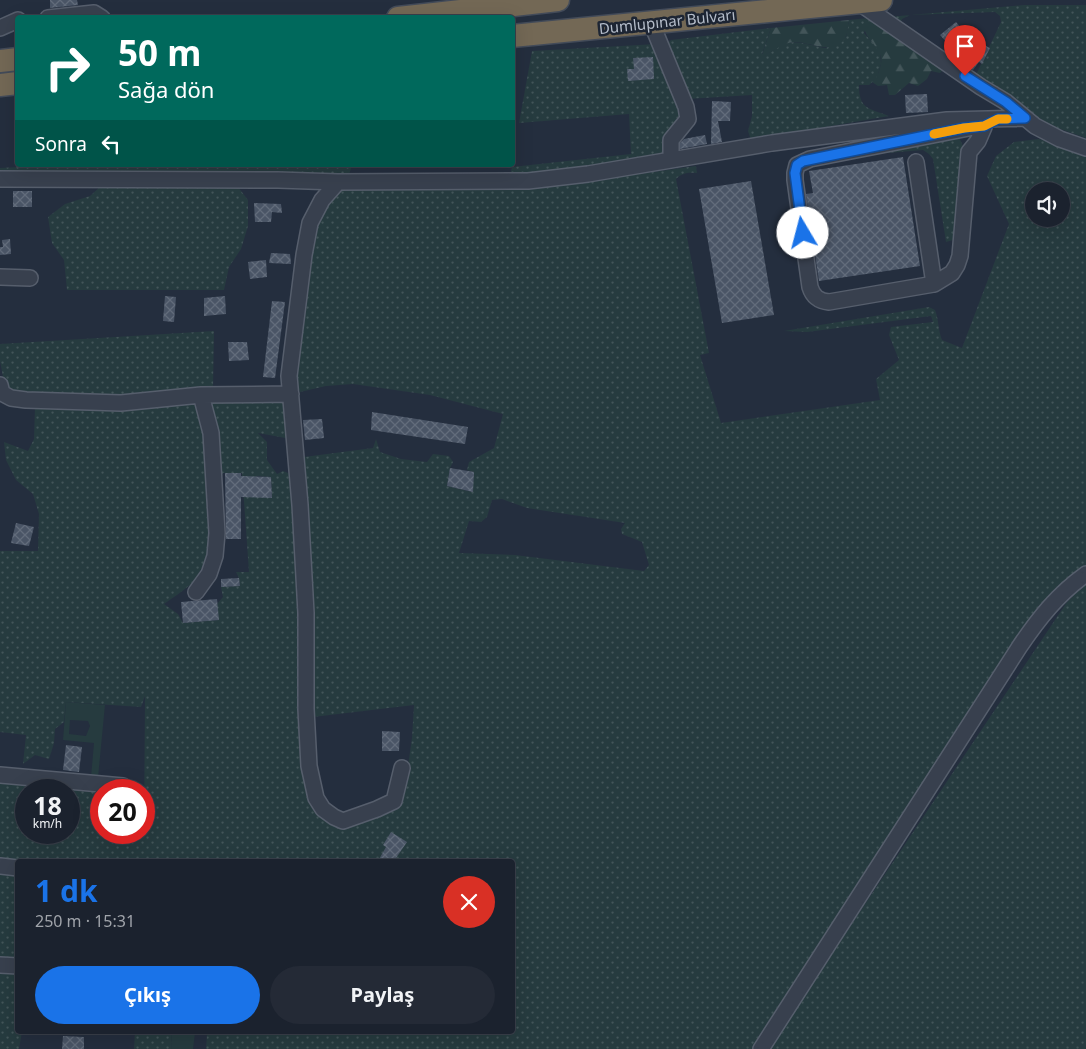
<!DOCTYPE html>
<html lang="tr">
<meta charset="utf-8">
<style>
body{margin:0;font-family:"Noto Sans",sans-serif;background:#242a36;color:#f1f3f6;height:100vh;display:flex;flex-direction:column;font-size:19px;white-space:nowrap}
*{box-sizing:border-box;margin:0}
p{font-size:16px;color:#a0a4aa}
.icon{flex:none;width:28px;height:28px;fill:none;stroke:currentColor;stroke-width:2;stroke-linecap:round;stroke-linejoin:round}
.map{position:relative;flex:1;overflow:hidden}
.drawer{position:absolute;left:15px;top:859px;width:500px;height:175px;display:flex;flex-direction:column;background:#1b222e;border-radius:5px;box-shadow:0 5px 20px #0002,0 0 0 1px #393f4a}
.drawer>*{flex:none}
.banner{position:absolute;left:15px;top:15px;width:500px;height:152px;border-radius:5px;box-shadow:0 5px 20px #0002,0 0 0 1px #393f4a;background:#00695c;color:#fff;overflow:hidden}
.fabs{position:absolute;left:1025px;top:182px;display:grid;gap:10px}
.fabs a{display:grid;place-items:center;width:45px;height:45px;border-radius:50%;background:#1b222e;box-shadow:0 5px 20px #0002,0 0 0 1px #393f4a;font-size:25px}
.speed{position:absolute;left:15px;top:779px;display:flex;gap:10px;font-size:25px;font-weight:700;text-align:center}
.speed>*{display:grid;place-content:center;width:65px;height:65px;border-radius:50%;background:#1b222e;box-shadow:0 5px 20px #0002,0 0 0 1px #393f4a;line-height:1}
.speed small{font-size:12px;font-weight:400}
.speed .limit{border:8px solid #d22;background:#fff;color:#111}
.pin{position:absolute;display:grid;place-items:center;width:42px;height:42px;color:#fff;margin:-51px -21px;border-radius:50% 50% 50% 0;rotate:-45deg;box-shadow:0 0 5px #0007}
.pin .icon{rotate:45deg}
.me{position:absolute;width:55px;margin:-28px;rotate:352deg;stroke-linejoin:round;filter:drop-shadow(0 0 4px #0008)}
.turn{display:flex;align-items:center;gap:18px;height:105px;padding:0 20px;font-size:22px}
.turn .icon{width:65px;height:65px;stroke-width:2.5}
.turn b{display:block;font-size:35px;line-height:42px}
.then{display:flex;align-items:center;height:48px;padding:0 20px;background:#0003;gap:10px;font-size:19px}
.round{display:grid;place-items:center;flex:none;width:52px;height:52px;border-radius:26px;background:#242a36}
.summary{display:flex;align-items:center;justify-content:space-between;height:85px;padding:0 20px}
h1{font-size:30px;font-weight:700;line-height:38px;color:#1a73e8}
.cta{display:flex;gap:10px;margin-top:auto;padding:10px 20px}
.cta a{flex:1;height:58px;border-radius:30px;background:#1a73e8;color:#fff;font-size:20px;font-weight:700;line-height:58px;text-align:center}
.cta a+a{background:#242a36;color:#f1f3f6}
.map>svg:first-child{display:block}
.grass{fill:url(#grass-dots);fill-rule:evenodd}
.forest{fill:url(#forest-firs)}
.garden{fill:#263b3f;fill-rule:evenodd}
.building{fill:url(#building-cross-hatch)}
.lines{fill:none;stroke-linecap:round;stroke-linejoin:round}
.minor-casing{stroke:#565e6c;stroke-width:18}
.highway-casing{stroke:#434b59;stroke-width:25}
.minor{stroke:#38404e;stroke-width:15}
.highway{stroke:#736855;stroke-width:22}
.route-casing{stroke:#114b97;stroke-width:12}
.route{stroke:#1a73e8;stroke-width:9}
.slow{stroke:#f59e0b;stroke-width:9}
.labels{text-anchor:middle;dominant-baseline:central;stroke-width:5;stroke-linejoin:round;paint-order:stroke}
.street-label{font-size:15px;fill:#b4bcc9;stroke:#1d2533}
</style>
<div class="map">
<svg width="1086" height="1049" viewBox="0 0 1086 1049">
<defs>
<pattern id="grass-dots" width="8" height="8" patternUnits="userSpaceOnUse" patternTransform="scale(1.25)"><rect width="8" height="8" fill="#263b3f"/><path d="M2 2h.1M6 6h.1" fill="none" stroke="#435559" stroke-width="1.8" stroke-linecap="round"/></pattern>
<pattern id="forest-firs" width="22" height="20" patternUnits="userSpaceOnUse" patternTransform="scale(1.25)"><rect width="22" height="20" fill="#263b3f"/><path d="M5 1l3.5 6h-7zM16 11l3.5 6h-7z" fill="#435559"/></pattern>
<pattern id="building-cross-hatch" width="8" height="8" patternUnits="userSpaceOnUse" patternTransform="scale(1.25)"><rect width="8" height="8" fill="#4a5566"/><path d="M0 0l8 8M0 8l8-8" fill="none" stroke="#626c7b"/></pattern>
</defs>
<rect width="100%" height="100%" fill="#242e3e"/>
<!-- grass -->
<path class="grass" d="M1024,5H1086V138L1046,124L974,79L1001,22L1000,16L995,12L910,15L902,19L898,28L888,17Z
M869,18L864,33L880,51L881,64L877,78L869,85H859C859,109 868,108 889,116L751,140L748,131L752,116V95L687,99L667,44L671,40L771,28L762,54C772,53 773,50 781,45C794,38 812,46 826,48L846,37L849,20Z
M657,44L685,117L662,159L510,176L512,167L631,154L629,114L519,123L532,51Z
M959,137L965,151L960,163L953,240L946,242L933,159L929,154L923,150L875,154L874,150Z
M1039,139L1086,154V570L1073,580L758,1049H206L207,1034L175,1031H512V861H18L17,962L0,961V782L101,793V832H144L145,696L141,707L66,702L64,722L55,729L54,743L49,759L35,755L23,764L26,735L0,732V551H38L39,514L33,494L16,480L6,460L4,442L28,451L34,439L35,407L188,401L204,410L213,530C209,548 204,571 190,585C182,592 172,598 164,604L178,614L183,623L218,620L217,604L223,597L221,587L240,586L239,578L236,572H249L242,473H223L222,476H220L210,403L284,401L291,439L258,433L267,442V460L277,474L283,471L293,475L305,767L333,823L390,807L408,766L412,738L414,705L313,717V666L304,457L373,448L376,439L380,452L401,459L427,462L433,454L449,456L453,462L450,468L447,486L472,492L474,472L467,470L469,462L494,448L503,414L430,395L353,384L326,386L300,392L297,385L296,366L315,221L336,192L346,188L568,184L696,166L697,173C688,172 682,173 676,179L709,353L700,355L721,423L880,400L876,379L899,360L889,335L891,327L933,322L931,316L807,332L784,331L929,307L935,310C939,320 938,330 942,340L962,348L1009,224L987,176L996,156L1014,142ZM1034,191H1061V219H1034ZM256,476L271,477L272,497H256ZM502,499L527,508L625,523L621,529L622,534L642,542L649,565L644,571L515,555L459,553L469,521L481,522L487,517L492,500ZM26,790H69V832H26Z
M59,165H352L348,178L0,171V168Z
M101,186L238,187L248,200V226L241,249L229,267L224,290H67L64,260L52,243L48,217L65,204L90,196Z
M214,331L213,389L136,399L15,397L5,387L0,361V344Z
M1086,584V1049H768L1067,602Z
M0,972L17,973L18,1031H22L19,1049H0Z
M135,1031H172L171,1049H134Z"/>
<!-- forest -->
<path class="forest" d="M869,18L944,69L940,73L931,71L927,79L918,86L909,83L895,95H889L887,85L878,86L872,82C877,78 878,74 880,68C887,49 865,42 864,26Z
M849,20C848,25 848,31 846,36C837,57 810,42 795,42C782,42 774,53 762,55L771,28Z"/>
<!-- garden -->
<path class="garden" d="M66,702L105,705L98,778L91,777L94,743L63,740ZM70,720L88,721L90,726L86,736L69,734Z
M172,1031L195,1033L193,1049H171Z"/>
<!-- building -->
<path class="building" d="M50,0H77L78,5L50,8Z
M956,22L969,37L950,54L944,48L948,44L940,35Z
M973,42L978,47L980,43L990,48L982,64L979,62L973,70L961,62Z
M653,57L654,79L628,81L627,69H634L633,58Z
M927,94L928,112L906,113L905,95Z
M712,101L731,102L730,121H718L722,142L711,144Z
M705,135L707,144L680,149V143L684,139Z
M903,157L920,266L819,281L806,194L813,193L809,171Z
M751,181L774,315L722,323L699,189Z
M13,191H32V207H13Z
M254,203L281,204L282,213L272,212L271,222H255Z
M10,239L11,254L0,255V247H3L2,240Z
M271,253L290,254L291,264L269,263Z
M266,260L267,277L250,279L248,262Z
M165,296L176,297L174,322L163,321Z
M225,296L226,314L204,316V298Z
M272,301L285,302L275,378L263,377Z
M228,342H247L249,360L229,361Z
M372,412L468,427L465,444L371,430Z
M322,419L324,438L305,440L303,420Z
M450,468L474,472L473,492L447,486Z
M225,473H241V476L271,477L272,498L241,497V539H226Z
M16,523L34,527L29,546L11,543Z
M239,578L240,586L221,587V579Z
M217,599L219,620L183,623L181,602Z
M382,731L400,732L399,751H382Z
M66,745L82,747L79,772L63,770Z
M391,832L407,842L394,861H378L386,847L383,845Z
M63,1036L84,1037V1049H62Z"/>
<g class="lines">
<!-- minor casing -->
<g class="minor-casing">
<path id="minor" d="M858,2L981,87L1006,102L1035,126L1060,139L1086,148
M48,18L94,13L102,18
M651,22L686,107L688,119L671,140V160
M0,28L18,20
M974,127L810,159L797,165L795,173V180L810,287C813,297 819,301 829,302L934,284L952,273L957,265L960,256L969,152L978,141L984,127
M916,162L934,284
M0,179L278,180L338,182L528,181L588,174L772,143L947,120L1025,118
M338,182L322,200L310,223L304,255L289,376L300,505L306,613V709L309,766L316,798L323,809L334,817L343,821L377,809L394,801L402,768
M0,277L30,278
M0,385L2,393L11,398L26,400L121,403L201,395L291,394
M196,592L209,574L215,556L217,533L211,433L201,395
M0,775L123,786
M0,866L18,868
M0,965L18,966
M761,1049L1020,646C1039,618 1058,594 1086,574"/>
</g>
<!-- highway casing -->
<g class="highway-casing">
<path id="highway" d="M398,18L558,0
M512,36L881,0
M0,61L18,59
M0,85L18,83"/>
</g>
<!-- minor -->
<use href="#minor" class="minor"/>
<!-- highway -->
<use href="#highway" class="highway"/>
</g>
<g class="lines">
<!-- route casing -->
<g class="route-casing">
<path id="route" d="M803,233L795,173L797,165L803,161L964,128L984,126L998,119L1025,118L1006,102L965,76"/>
</g>
<!-- route -->
<use href="#route" class="route"/>
<!-- slow -->
<path class="slow" d="M934,134L964,128L984,126L998,119H1007"/>
</g>
<g class="labels">
<!-- street labels -->
<g class="street-label">
<text transform="translate(667 21) rotate(-6)">Dumlupınar Bulvarı</text>
</g>
</g>
</svg>
<div class="fabs">
<a><svg class="icon" aria-label="sound" viewBox="0 0 24 24"><path d="M4 9h4l5-4v14l-5-4H4zM17 9q2 3 0 6"/></svg></a>
</div>
<div class="speed"><div>18<small>km/h</small></div><div class="limit">20</div></div>
<div class="pin" style="left:965px;top:76px;background:#d93025"><svg class="icon" aria-label="arrive" viewBox="0 0 24 24"><path d="M6 21V4h12l-3 4 3 4H6"/></svg></div>
<svg class="me" style="left:803px;top:233px" viewBox="-20 -20 40 40"><circle r="19" fill="#fff"/><path d="M0-13L10 11 0 6-10 11z" fill="#1a73e8"/></svg>
<div class="banner">
<div class="turn"><svg class="icon" aria-label="right" viewBox="0 0 24 24"><path d="M7 20v-9h11M14 6l5 5-5 5"/></svg><div><b>50 m</b>Sağa dön</div></div>
<div class="then">Sonra<svg class="icon" aria-label="left" viewBox="0 0 24 24"><path d="M17 20v-9H6M10 6l-5 5 5 5"/></svg></div>
</div>
<section class="drawer">
<div class="summary"><div><h1>1 dk</h1><p>250 m · 15:31</p></div><a class="round" style="background:#d93025;color:#fff"><svg class="icon" aria-label="close" viewBox="0 0 24 24"><path d="M6 6l12 12M18 6L6 18"/></svg></a></div>
<div class="cta"><a>Çıkış</a><a>Paylaş</a></div>
</section>
</div>
